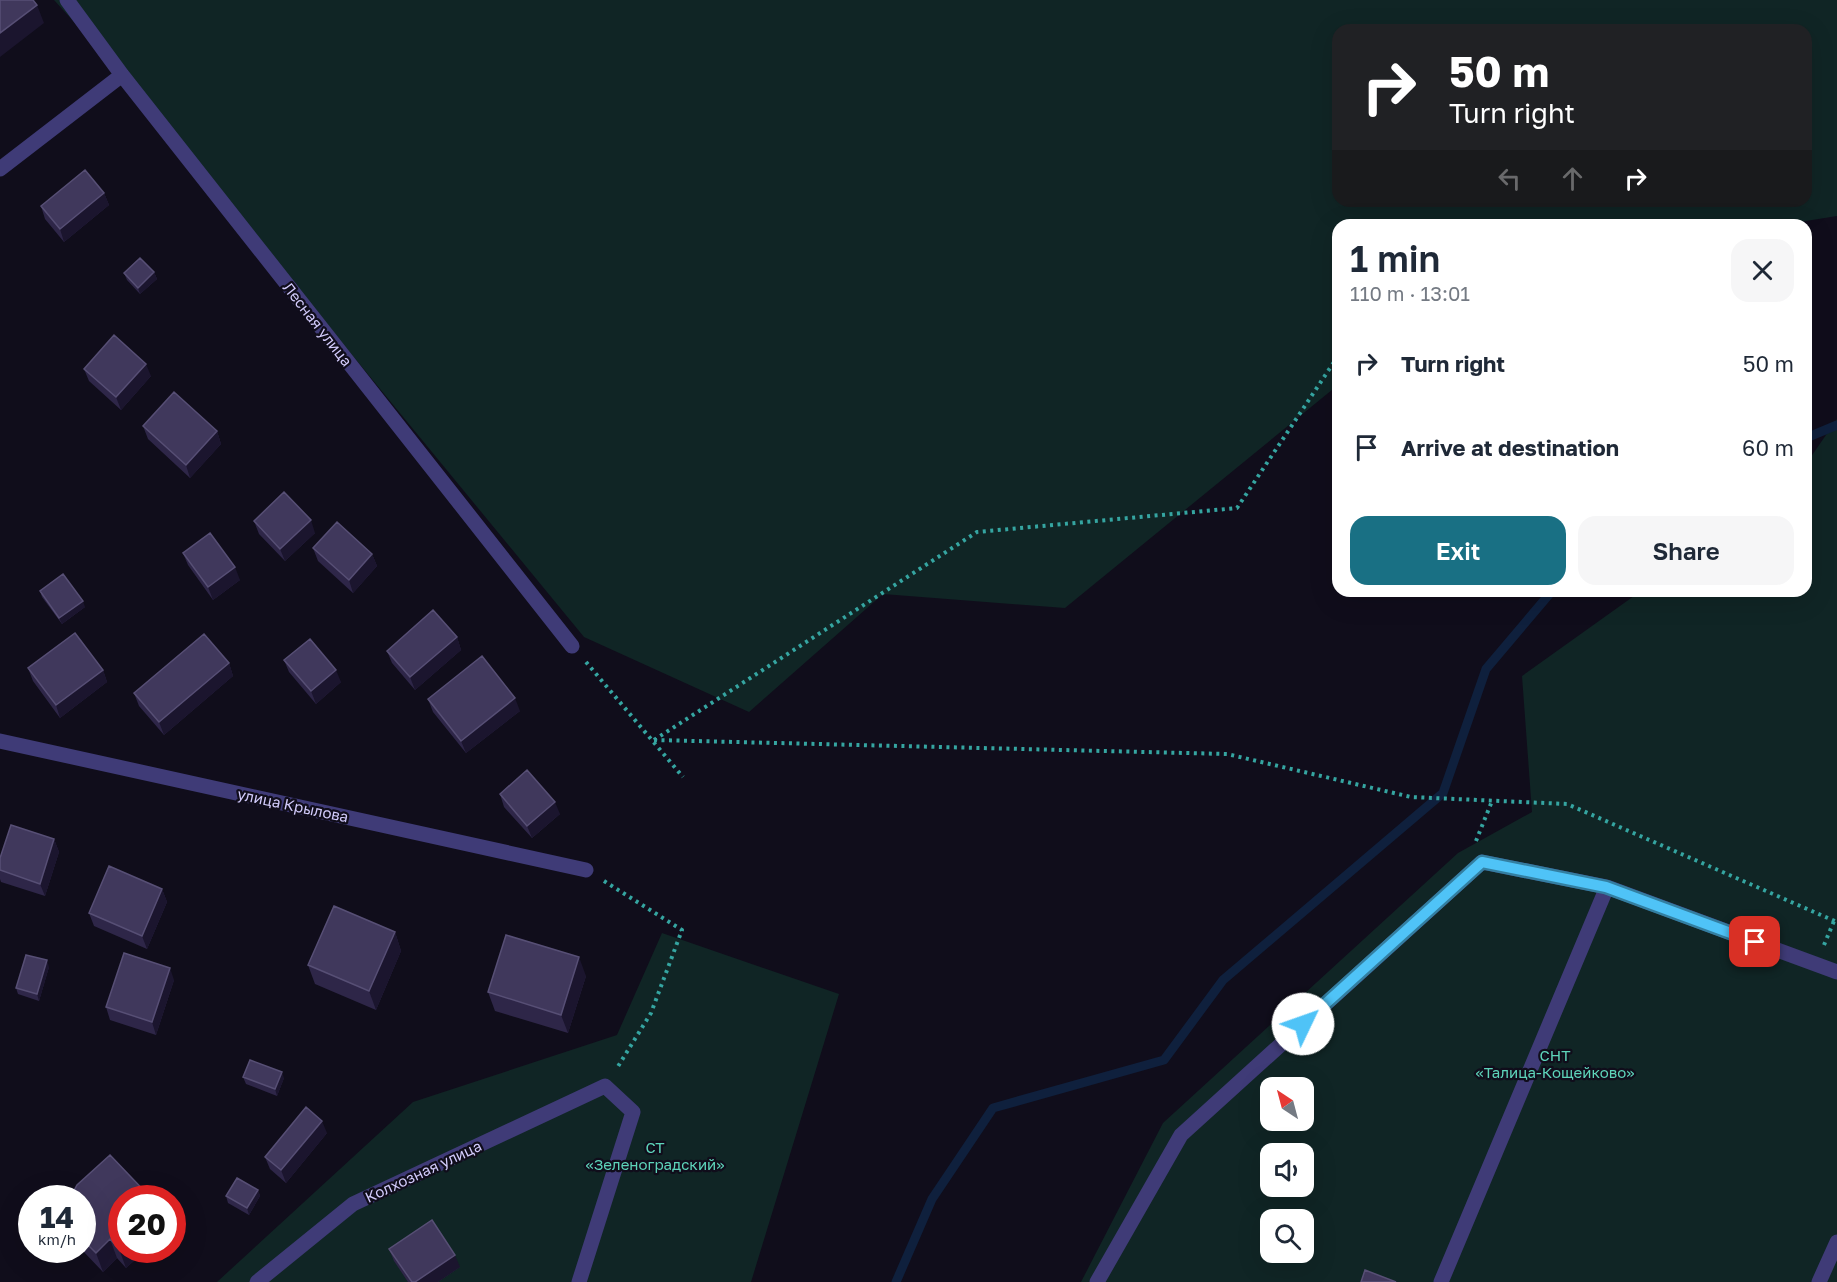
<!DOCTYPE html>
<meta charset="utf-8">
<style>
body{margin:0;font-family:"Golos Text",sans-serif;background:#f6f6f7;color:#1f2937;height:100vh;display:flex;flex-direction:column;font-size:22px;white-space:nowrap}
*{box-sizing:border-box;margin:0}
p{font-size:20px;color:#747a83}
.icon{flex:none;width:33px;height:33px;fill:none;stroke:currentColor;stroke-width:2;stroke-linecap:round;stroke-linejoin:round}
.map{position:relative;flex:1;overflow:hidden}
.panel{position:absolute;left:1332px;top:219px;width:480px;height:378px;display:flex;flex-direction:column;background:#fff;border-radius:18px;box-shadow:0 6px 24px #0002}
.panel>*{flex:none}
.hud{position:absolute;left:1332px;top:24px;width:480px;height:183px;border-radius:18px;box-shadow:0 6px 24px #0002;background:#202124;color:#fff;overflow:hidden}
.needle{width:39px;rotate:324deg}
.fabs{position:absolute;left:1260px;top:1077px;display:grid;gap:12px}
.fabs a{display:grid;place-items:center;width:54px;height:54px;border-radius:12px;background:#fff;box-shadow:0 6px 24px #0002;font-size:30px}
.speed{position:absolute;left:18px;top:1185px;display:flex;gap:12px;font-size:30px;font-weight:700;text-align:center}
.speed>*{display:grid;place-content:center;width:78px;height:78px;border-radius:50%;background:#fff;box-shadow:0 6px 24px #0002;line-height:1}
.speed small{font-size:15px;font-weight:400}
.speed .limit{border:9px solid #d22;background:#fff;color:#111}
.pin{position:absolute;display:grid;place-items:center;width:51px;height:51px;color:#fff;margin:-26px;border-radius:12px;box-shadow:0 3px 9px #0006}
.me{position:absolute;width:66px;margin:-33px;rotate:48deg;stroke-linejoin:round;filter:drop-shadow(0 0 4px #0008)}
.turn{display:flex;align-items:center;gap:21px;height:126px;padding:0 18px;font-size:27px}
.turn .icon{width:78px;height:78px;stroke-width:2.5}
.turn b{display:block;font-size:42px;line-height:51px}
.lanes{display:flex;align-items:center;height:57px;padding:0 18px;background:#0003;justify-content:center;gap:30px;direction:ltr}
.lanes .off{opacity:.35}
.round{display:grid;place-items:center;flex:none;width:63px;height:63px;border-radius:18px;background:#f6f6f7}
.head{display:flex;align-items:center;justify-content:space-between;height:102px;padding:0 18px}
h1{font-size:36px;font-weight:600;line-height:45px}
.primary-button{display:flex;gap:12px;margin-top:auto;padding:12px 18px}
.primary-button a{flex:1;height:69px;border-radius:18px;background:#197084;color:#fff;font-size:24px;font-weight:600;line-height:69px;text-align:center}
.primary-button a+a{background:#f6f6f7;color:#1f2937}
ul{padding:0;list-style:none}
li{display:flex;align-items:center;gap:18px;height:84px;padding:0 18px}
li div{flex:1}
li b{display:block;font-size:22px}
li em{font-style:normal}
.map>svg:first-child{display:block}
.green{fill:#102525;fill-rule:evenodd}
.lines{fill:none;stroke-linecap:round;stroke-linejoin:round}
.stream{stroke:#0f203d;stroke-width:9}
.path{stroke:#35a5a1;stroke-width:4;stroke-dasharray:3 4.5;stroke-linecap:butt}
.minor{stroke:#3f3b77;stroke-width:15}
.wall{fill:#2e2648}
.shaded-wall{fill:#1b152e}
.building{fill:#40385c;stroke:#574f75;stroke-width:1.5}
.route-casing{stroke:#337fa1;stroke-width:15}
.route{stroke:#4fc3f7;stroke-width:10}
.labels{text-anchor:middle;dominant-baseline:central;stroke-width:4.5;stroke-linejoin:round;paint-order:stroke}
.street-label{font-size:15px;fill:#d2cbfb;stroke:#100d1b}
.park-label{font-size:15px;fill:#5ed4ba;stroke:#100d1b}
</style>
<div class="map">
<svg width="1837" height="1282" viewBox="0 0 1837 1282">
<rect width="100%" height="100%" fill="#100d1b"/>
<!-- green -->
<path class="green" d="M54,0H1837V216L1781,225H1338V385L1065,608L883,594L749,712L584,637L122,75ZM1338,30H1806V201H1338Z
M1837,419V1282H1081L1163,1123L1458,853L1532,812L1522,676L1641,591H1806V464ZM1270,1088H1304V1120H1270ZM1270,1154H1304V1186H1270ZM1270,1220H1304V1252H1270Z
M662,933L839,994L751,1282H217L413,1102L617,1035Z"/>
<g class="lines">
<!-- stream -->
<path class="stream" d="M1806,438L1837,425
M896,1282L932,1199L993,1108L1164,1060L1223,980L1443,793L1486,669L1552,591"/>
<!-- path -->
<path class="path" d="M1425,225V224
M586,662L683,777
M654,740L1227,754L1411,797L1567,804L1837,922
M654,740L977,532L1237,508L1338,356
M1476,841L1492,801
M604,881L682,930L651,1013L617,1068
M1824,945L1834,921"/>
<!-- minor -->
<path class="minor" d="M67,0L122,75L572,646
M0,169L122,75
M0,741L586,870
M1607,887L1837,972
M257,1282L353,1204L605,1086L633,1112L579,1282
M1097,1282L1181,1135L1482,862L1607,887L1441,1282
M1819,1282L1837,1242"/>
</g>
<!-- wall -->
<path class="wall" d="M104,193L109,205L64,242L45,219L41,206Z
M154,272L157,279L140,294L127,280L124,273Z
M84,369L151,376L121,410L89,381Z
M143,426L217,431L221,444L190,478L148,439Z
M254,521L315,533L285,561L259,534Z
M313,548L372,554L377,566L353,593L318,561Z
M183,553L240,580L213,600L188,565Z
M40,591L85,607L62,624L42,597Z
M457,637L461,650L415,690L392,663L387,651Z
M284,660L341,682L316,704L289,672Z
M229,663L233,676L164,735L139,706L134,693Z
M28,668L103,670L107,682L60,718L33,681Z
M428,699L520,711L466,753L433,712Z
M500,794L560,814L532,838L504,807Z
M54,839L59,852L45,896L1,882L0,879V858Z
M162,889L167,902L147,949L94,926L89,913Z
M395,932L401,951L376,1010L315,984L308,965Z
M49,967L39,1001L18,994L16,988Z
M586,976L568,1033L495,1011L488,992Z
M174,980L156,1035L110,1020L106,1007Z
M243,1077L284,1078L277,1096L246,1084Z
M327,1133L286,1183L270,1169L265,1157Z
M258,1190L260,1196L249,1215L228,1203L226,1196Z
M82,1198L122,1250H146L126,1268L117,1258L103,1272L82,1250Z
M389,1249L460,1267L438,1282H408L394,1261Z"/>
<!-- shaded-wall -->
<path class="shaded-wall" d="M37,5L44,23L0,57V33Z
M104,193L109,205L64,242L60,229Z
M154,272L157,279L140,294L138,288Z
M146,364L151,376L121,410L116,397Z
M217,431L221,444L190,478L186,465Z
M311,520L315,533L285,561L280,549Z
M372,554L377,566L353,593L349,580Z
M235,567L240,580L213,600L208,587Z
M83,601L85,607L62,624L59,618Z
M457,637L461,650L415,690L410,677Z
M229,663L233,676L164,735L159,722Z
M103,670L107,682L60,718L56,705Z
M336,670L341,682L316,704L311,691Z
M515,698L520,711L466,753L461,741Z
M555,802L560,814L532,838L527,826Z
M54,839L59,852L45,896L40,884Z
M162,889L167,902L147,949L142,936Z
M395,932L401,951L376,1010L369,991Z
M579,957L586,976L568,1033L561,1015Z
M47,960L49,967L39,1001L37,994Z
M170,968L174,980L156,1035L152,1022Z
M282,1072L284,1078L277,1096L275,1089Z
M322,1121L327,1133L286,1183L281,1170Z
M258,1190L260,1196L249,1215L247,1208Z
M110,1239L117,1258L103,1272L96,1253Z
M122,1247V1250H146L126,1268L119,1249Z
M455,1255L460,1267L438,1282H415Z"/>
<!-- building -->
<path class="building" d="M0,0H33L37,5L0,33Z
M85,170L104,193L60,229L41,206Z
M140,258L154,272L138,288L124,273Z
M114,335L146,364L116,397L84,369Z
M174,392L217,431L186,465L143,426Z
M284,492L311,520L280,549L254,521Z
M337,522L372,554L349,580L313,548Z
M210,533L235,567L208,587L183,553Z
M63,574L83,601L59,618L40,591Z
M433,610L457,637L410,677L387,651Z
M75,633L103,670L56,705L28,668Z
M204,634L229,663L159,722L134,693Z
M310,639L336,670L311,691L284,660Z
M482,656L515,698L461,741L428,699Z
M527,770L555,802L527,826L500,794Z
M11,825L54,839L40,884L0,870V858Z
M109,866L162,889L142,936L89,913Z
M334,906L395,932L369,991L308,965Z
M506,935L579,957L561,1015L488,992Z
M124,953L170,968L152,1022L106,1007Z
M26,955L47,960L37,994L16,988Z
M250,1060L282,1072L275,1089L243,1077Z
M306,1107L322,1121L281,1170L265,1157Z
M110,1155L151,1198H122V1247L119,1249L110,1239L96,1253L82,1239V1198H70L77,1185Z
M237,1178L258,1190L247,1208L226,1196Z
M432,1220L455,1255L415,1282H412L389,1249Z
M1365,1270L1396,1282H1361Z"/>
<g class="lines">
<!-- route casing -->
<g class="route-casing">
<path id="route" d="M1303,1024L1482,862L1606,887L1755,942"/>
</g>
<!-- route -->
<use href="#route" class="route"/>
</g>
<g class="labels">
<!-- street labels -->
<g class="street-label">
<text transform="translate(318 324) rotate(52)">Лесная улица</text>
<text transform="translate(293 805) rotate(12)">улица Крылова</text>
<text transform="translate(423 1171) rotate(-25)">Колхозная улица</text>
</g>
<!-- park labels -->
<g class="park-label">
<text x="1555" y="1055">СНТ<tspan x="1555" dy="17">«Талица-Кощейково»</tspan></text>
<text x="655" y="1147">СТ<tspan x="655" dy="17">«Зеленоградский»</tspan></text>
</g>
</g>
</svg>
<div class="fabs">
<a><svg class="needle" viewBox="-14 -14 28 28"><path d="M0-13l5 13h-10z" fill="#e53935"/><path d="M0 13l5-13h-10z" fill="#747a83"/></svg></a>
<a><svg class="icon" aria-label="sound" viewBox="0 0 24 24"><path d="M4 9h4l5-4v14l-5-4H4zM17 9q2 3 0 6"/></svg></a>
<a><svg class="icon" aria-label="search" viewBox="0 0 24 24"><circle cx="10" cy="10" r="6"/><path d="M15 15l6 6"/></svg></a>
</div>
<div class="speed"><div>14<small>km/h</small></div><div class="limit">20</div></div>
<div class="pin" style="left:1755px;top:942px;background:#d93025"><svg class="icon" aria-label="arrive" viewBox="0 0 24 24"><path d="M6 21V4h12l-3 4 3 4H6"/></svg></div>
<svg class="me" style="left:1303px;top:1024px" viewBox="-20 -20 40 40"><circle r="19" fill="#fff"/><path d="M0-13L10 11 0 6-10 11z" fill="#4fc3f7"/></svg>
<div class="hud">
<div class="turn"><svg class="icon" aria-label="right" viewBox="0 0 24 24"><path d="M7 20v-9h11M14 6l5 5-5 5"/></svg><div><b>50 m</b>Turn right</div></div>
<div class="lanes"><svg class="icon off" aria-label="left" viewBox="0 0 24 24"><path d="M17 20v-9H6M10 6l-5 5 5 5"/></svg><svg class="icon off" aria-label="ahead" viewBox="0 0 24 24"><path d="M12 20V5M6 11l6-6 6 6"/></svg><svg class="icon" aria-label="right" viewBox="0 0 24 24"><path d="M7 20v-9h11M14 6l5 5-5 5"/></svg></div>
</div>
<section class="panel">
<div class="head"><div><h1>1 min</h1><p>110 m · 13:01</p></div><a class="round"><svg class="icon" aria-label="close" viewBox="0 0 24 24"><path d="M6 6l12 12M18 6L6 18"/></svg></a></div>
<ul>
<li><svg class="icon" aria-label="right" viewBox="0 0 24 24"><path d="M7 20v-9h11M14 6l5 5-5 5"/></svg><div><b>Turn right</b></div><em>50 m</em></li>
<li><svg class="icon" aria-label="arrive" viewBox="0 0 24 24"><path d="M6 21V4h12l-3 4 3 4H6"/></svg><div><b>Arrive at destination</b></div><em>60 m</em></li>
</ul>
<div class="primary-button"><a>Exit</a><a>Share</a></div>
</section>
</div>
